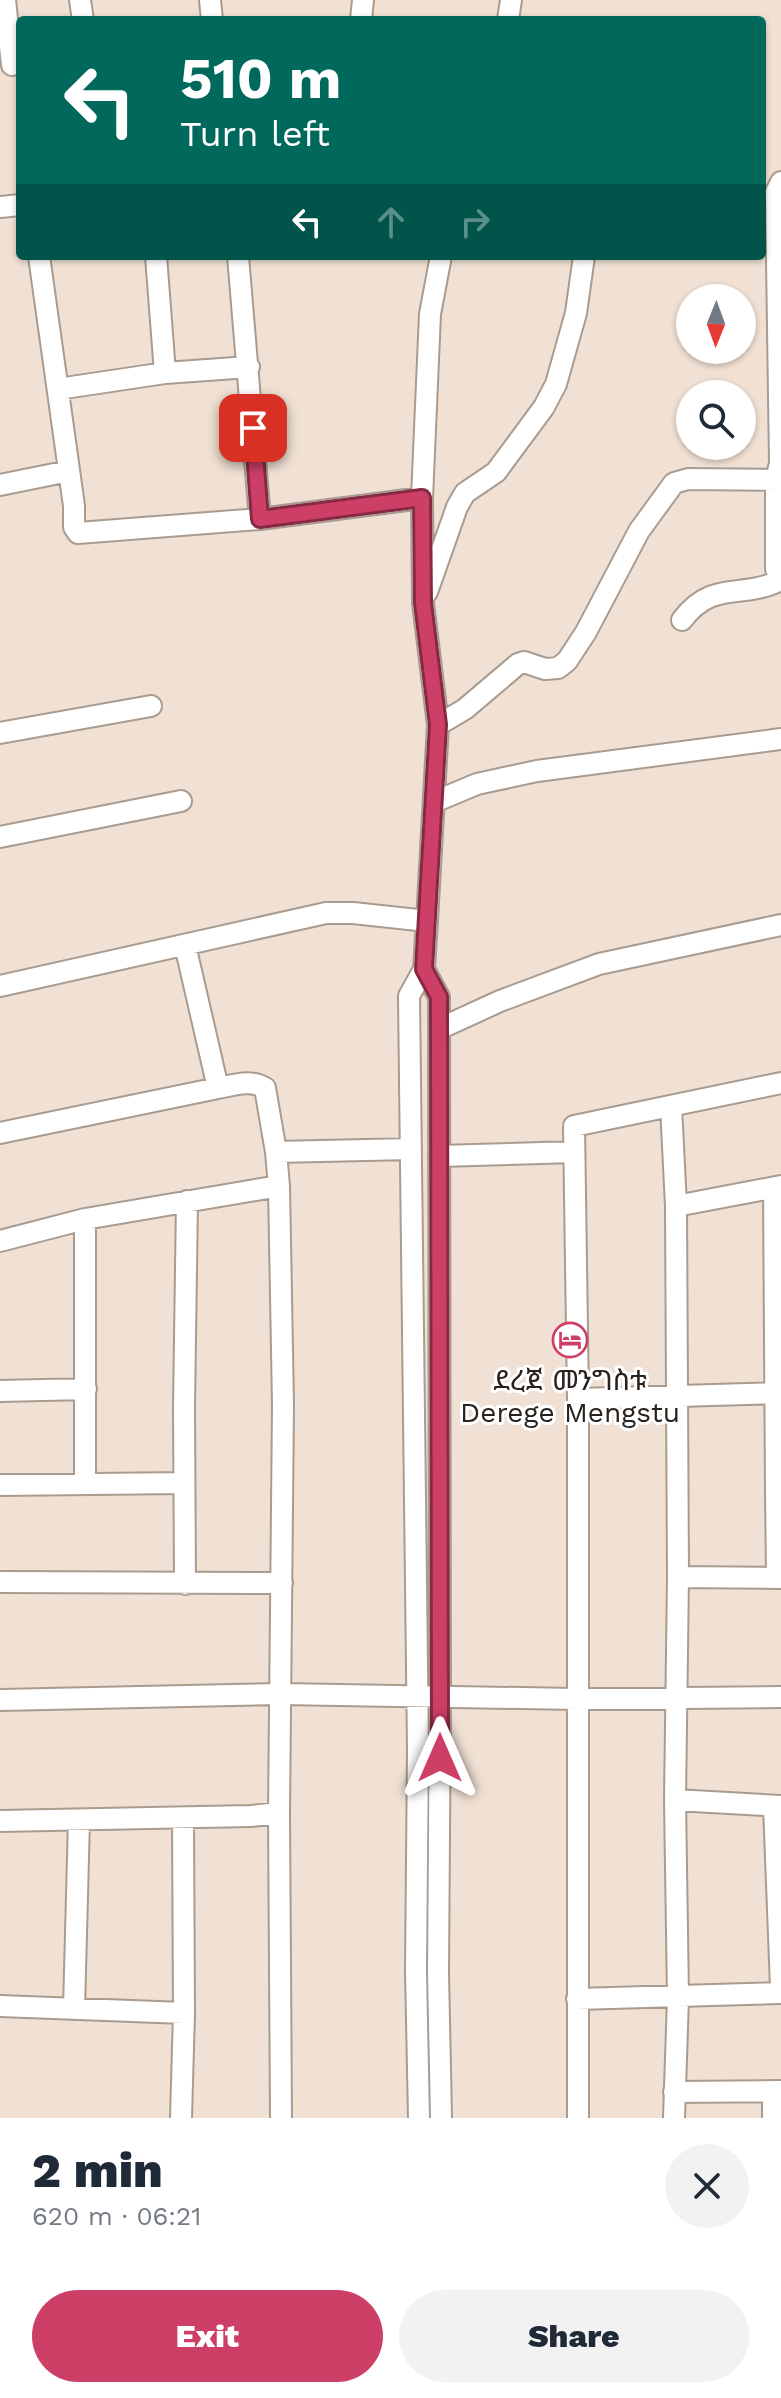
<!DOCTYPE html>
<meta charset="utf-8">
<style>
body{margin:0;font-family:"Work Sans","Noto Sans Ethiopic",sans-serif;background:#f2f2f3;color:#1f2937;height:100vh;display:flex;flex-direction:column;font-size:30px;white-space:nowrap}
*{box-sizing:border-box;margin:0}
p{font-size:26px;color:#747a83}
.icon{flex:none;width:44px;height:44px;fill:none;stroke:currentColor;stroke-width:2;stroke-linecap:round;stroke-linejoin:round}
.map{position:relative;height:2118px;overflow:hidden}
.side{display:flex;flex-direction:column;background:#fff;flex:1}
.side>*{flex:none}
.hud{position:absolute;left:16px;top:16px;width:750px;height:244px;border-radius:8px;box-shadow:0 2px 6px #0004;background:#00695c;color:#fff;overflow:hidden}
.needle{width:52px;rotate:181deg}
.fabs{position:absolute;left:676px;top:284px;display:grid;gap:16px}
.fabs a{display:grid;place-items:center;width:80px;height:80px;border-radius:50%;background:#fff;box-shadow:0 2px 6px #0004;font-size:40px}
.pin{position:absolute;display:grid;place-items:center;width:68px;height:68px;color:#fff;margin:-34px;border-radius:16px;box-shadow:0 4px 12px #0006}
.me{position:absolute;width:88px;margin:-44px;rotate:0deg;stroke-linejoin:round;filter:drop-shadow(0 0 6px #0008)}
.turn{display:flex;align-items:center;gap:28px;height:168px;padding:0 32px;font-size:36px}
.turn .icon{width:104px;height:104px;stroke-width:2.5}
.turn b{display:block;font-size:56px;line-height:68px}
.lanes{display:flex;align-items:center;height:76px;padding:0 32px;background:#0003;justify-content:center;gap:40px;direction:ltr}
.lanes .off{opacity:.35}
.round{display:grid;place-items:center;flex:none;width:84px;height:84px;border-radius:42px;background:#f2f2f3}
.overview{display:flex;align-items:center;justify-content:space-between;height:136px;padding:0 32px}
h1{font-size:48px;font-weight:800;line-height:60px}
.action{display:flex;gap:16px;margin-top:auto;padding:16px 32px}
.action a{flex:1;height:92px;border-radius:48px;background:#ce3f67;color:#fff;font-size:32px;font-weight:800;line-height:92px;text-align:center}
.action a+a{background:#f2f2f3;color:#1f2937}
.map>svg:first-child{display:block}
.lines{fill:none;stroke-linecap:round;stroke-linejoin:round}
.minor-casing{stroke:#a99b8f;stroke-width:24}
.minor{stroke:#fff;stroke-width:20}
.route-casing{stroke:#862943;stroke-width:20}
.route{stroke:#ce3f67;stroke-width:14}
.labels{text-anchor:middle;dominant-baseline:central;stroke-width:6;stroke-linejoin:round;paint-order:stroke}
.poi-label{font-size:28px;fill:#27221d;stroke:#fff}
</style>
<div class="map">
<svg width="781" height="2118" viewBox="0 0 781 2118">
<rect width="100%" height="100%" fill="#f1e1d4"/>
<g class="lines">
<!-- minor casing -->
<g class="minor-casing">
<path id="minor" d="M5,0L12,65
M80,0L83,20
M210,0L212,20
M361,20L363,0
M508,20L511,0
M781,182L776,192L780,463L776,480V569L781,577
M0,207L20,205
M39,256L74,506V527L78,533L260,519L422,498
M156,256L165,373
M238,256L260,519
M58,389L165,373L249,367
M0,485L69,471
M427,592L457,507L465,493L496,472L544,407L556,384L576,313L584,256
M682,620C713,579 741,600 781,580
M438,725L423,603L422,498L430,314L441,256
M0,733L151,706
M434,802L477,784L537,771L781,739
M0,837L181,801
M427,921L438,725L465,709L518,664L524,662L545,669L558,668L567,661L586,632L639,531L674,483L688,479L776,480
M424,969L439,997L440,1697L438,1973L441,2118
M0,986L326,913H353L427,921L424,969L409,996L418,1752L416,1971L419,2118
M439,1029L500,1001L599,964L781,925
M671,1106L676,1206L678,1577L675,1800L678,1998L674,2118
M0,1133L218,1088L185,945
M276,1152L411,1149
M439,1156L574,1152
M774,1188L776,1489H781
M676,1206L781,1186
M0,1241L85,1219L279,1186
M0,1391L86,1389
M578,1399L781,1393
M85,1484V1219
M0,1485L184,1483
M776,1489L777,1578
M678,1577L781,1578
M0,1582L282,1583
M185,1584L184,1407L187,1201
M0,1700L282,1694L576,1699L781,1697
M675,1800L781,1806
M774,1806L781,1987
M279,1813L281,2118
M0,1821L251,1816L279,1813L283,1405L279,1186L276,1152L265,1088C251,1079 234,1085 218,1088
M577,1999L781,1993
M0,2006L184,2013
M74,2009L79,1820
M773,2091V2118
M674,2092L781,2091
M181,2118L184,2013L183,1818
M578,2118V1399L574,1126L781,1083"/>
</g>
<!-- minor -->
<use href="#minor" class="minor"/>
</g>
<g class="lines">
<!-- route casing -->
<g class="route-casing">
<path id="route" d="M253,428L260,519L422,498L423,603L438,725L424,969L439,997L440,1758"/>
</g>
<!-- route -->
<use href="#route" class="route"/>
</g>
<!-- icons -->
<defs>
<g id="hotel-ring" transform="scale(1.8)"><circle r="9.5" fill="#fff" stroke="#ce3f67" stroke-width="1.5"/><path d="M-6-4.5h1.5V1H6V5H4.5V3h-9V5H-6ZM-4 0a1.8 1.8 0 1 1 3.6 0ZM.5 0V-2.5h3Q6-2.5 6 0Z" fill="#ce3f67"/></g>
</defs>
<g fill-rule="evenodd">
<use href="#hotel-ring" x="570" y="1340"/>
</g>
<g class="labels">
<!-- poi labels -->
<g class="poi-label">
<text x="570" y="1380">ደረጀ መንግስቱ<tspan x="570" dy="32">Derege Mengstu</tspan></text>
</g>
</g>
</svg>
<div class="fabs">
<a><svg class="needle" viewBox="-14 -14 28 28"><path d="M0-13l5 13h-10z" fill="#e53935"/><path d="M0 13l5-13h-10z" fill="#747a83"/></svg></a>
<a><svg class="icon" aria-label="search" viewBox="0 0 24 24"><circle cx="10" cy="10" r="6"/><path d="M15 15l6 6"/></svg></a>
</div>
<div class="pin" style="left:253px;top:428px;background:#d93025"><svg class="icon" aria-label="arrive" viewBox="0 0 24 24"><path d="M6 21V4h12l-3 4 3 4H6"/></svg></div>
<svg class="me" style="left:440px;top:1758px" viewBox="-20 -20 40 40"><path d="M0-17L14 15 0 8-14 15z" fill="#ce3f67" stroke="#fff" stroke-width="4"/></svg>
<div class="hud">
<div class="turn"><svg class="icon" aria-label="left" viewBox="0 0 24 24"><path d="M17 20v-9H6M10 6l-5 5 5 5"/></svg><div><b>510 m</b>Turn left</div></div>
<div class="lanes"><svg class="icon" aria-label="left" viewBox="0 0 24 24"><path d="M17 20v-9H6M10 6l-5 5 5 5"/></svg><svg class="icon off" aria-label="ahead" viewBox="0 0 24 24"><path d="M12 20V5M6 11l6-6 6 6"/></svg><svg class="icon off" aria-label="right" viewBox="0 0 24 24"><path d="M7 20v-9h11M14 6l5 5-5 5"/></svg></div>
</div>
</div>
<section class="side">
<div class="overview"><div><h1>2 min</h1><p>620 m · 06:21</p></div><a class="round"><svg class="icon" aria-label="close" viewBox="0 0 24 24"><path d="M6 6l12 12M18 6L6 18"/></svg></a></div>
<div class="action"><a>Exit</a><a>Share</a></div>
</section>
